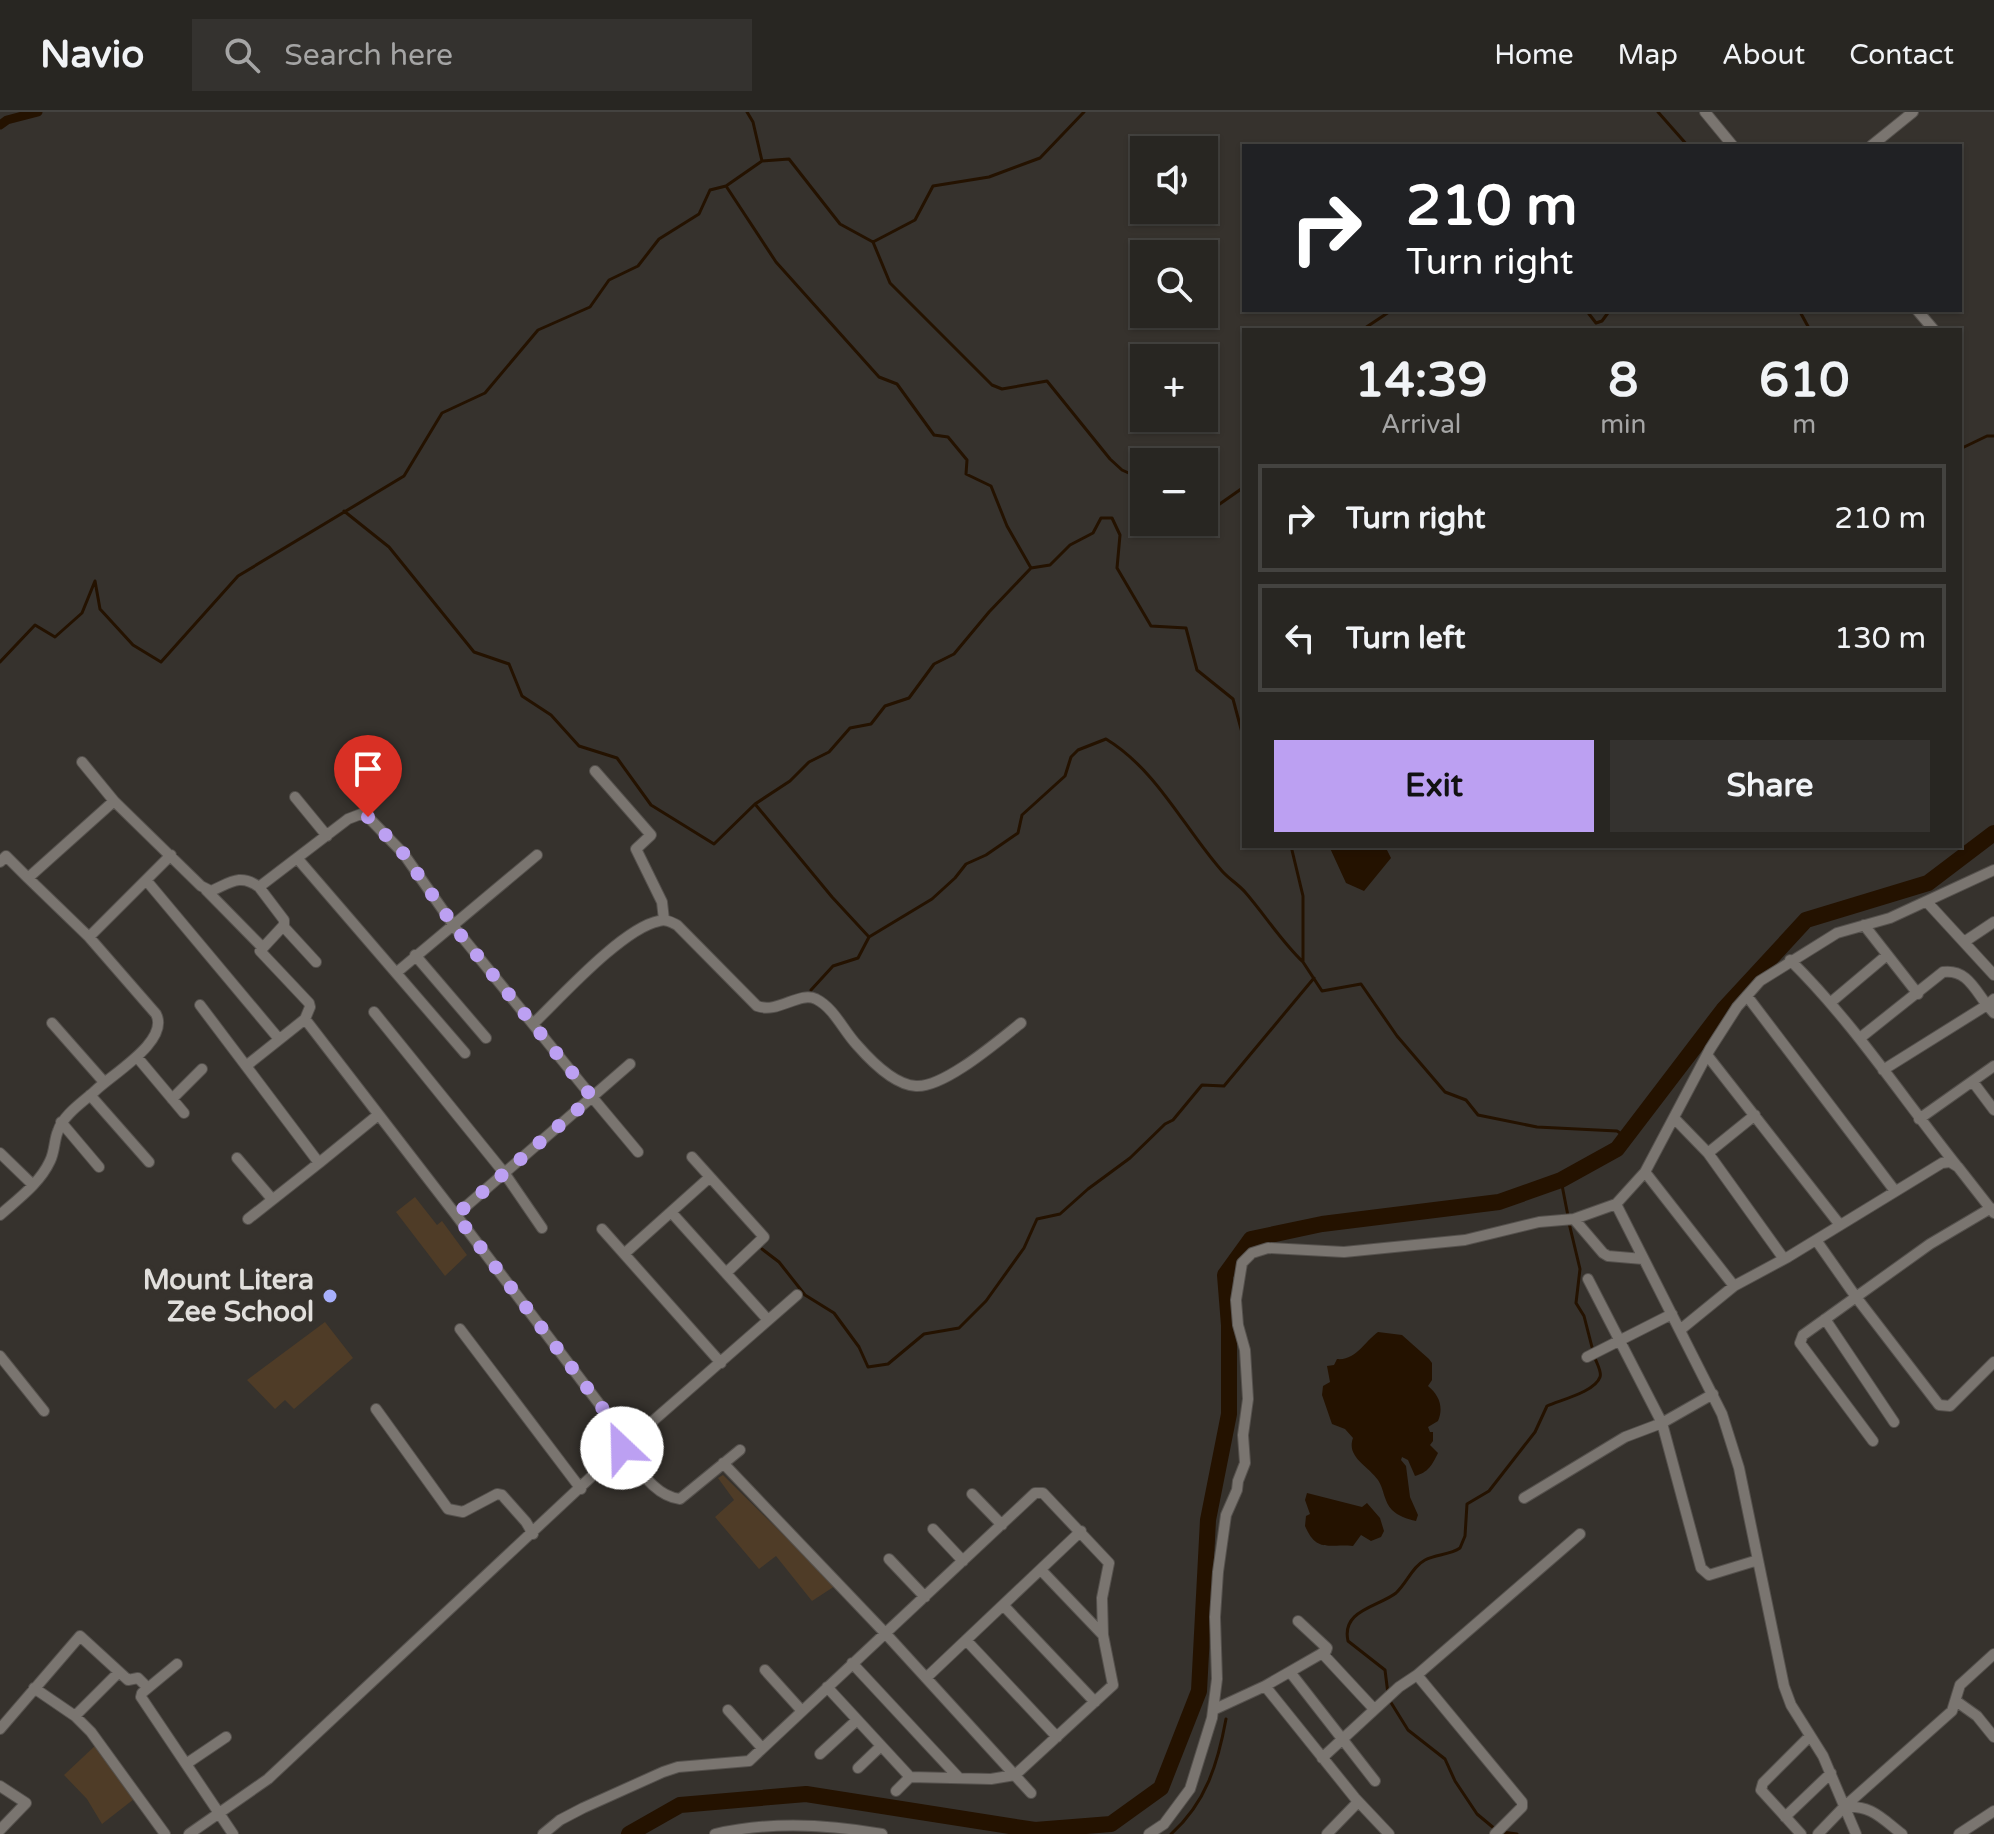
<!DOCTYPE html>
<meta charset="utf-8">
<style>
body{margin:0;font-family:"Varela Round",sans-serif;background:#34322f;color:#f1f3f6;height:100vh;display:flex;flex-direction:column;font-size:30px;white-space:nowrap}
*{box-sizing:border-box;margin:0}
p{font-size:26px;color:#a5a5a5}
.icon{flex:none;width:44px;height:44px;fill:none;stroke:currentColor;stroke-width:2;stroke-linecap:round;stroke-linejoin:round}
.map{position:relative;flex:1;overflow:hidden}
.sheet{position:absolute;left:1242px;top:216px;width:720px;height:520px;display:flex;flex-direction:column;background:#282622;border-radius:0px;box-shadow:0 2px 6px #0004,0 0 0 2px #444340}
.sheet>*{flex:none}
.guide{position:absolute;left:1242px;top:32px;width:720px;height:168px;border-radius:0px;box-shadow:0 2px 6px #0004,0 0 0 2px #444340;background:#202124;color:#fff;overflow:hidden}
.fabs{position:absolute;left:1130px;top:24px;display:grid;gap:16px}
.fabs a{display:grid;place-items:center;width:88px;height:88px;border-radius:0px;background:#282622;box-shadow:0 2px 6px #0004,0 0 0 2px #444340;font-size:40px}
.pin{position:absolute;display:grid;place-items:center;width:68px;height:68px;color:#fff;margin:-82px -34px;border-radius:50% 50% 50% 0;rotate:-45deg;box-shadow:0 0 8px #0007}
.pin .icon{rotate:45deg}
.me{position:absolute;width:88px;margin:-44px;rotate:336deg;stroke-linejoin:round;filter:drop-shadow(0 0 6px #0008)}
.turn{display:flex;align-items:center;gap:28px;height:168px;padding:0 32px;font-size:36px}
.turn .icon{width:104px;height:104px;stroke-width:2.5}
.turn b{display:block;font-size:56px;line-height:68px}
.eta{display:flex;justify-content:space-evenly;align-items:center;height:136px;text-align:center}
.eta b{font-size:48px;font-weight:700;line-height:56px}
.action{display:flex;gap:16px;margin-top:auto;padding:16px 32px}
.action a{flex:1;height:92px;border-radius:0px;background:#bca0f2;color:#111;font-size:32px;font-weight:700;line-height:92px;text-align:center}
.action a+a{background:#34322f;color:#f1f3f6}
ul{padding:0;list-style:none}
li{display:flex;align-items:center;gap:24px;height:108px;margin:0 16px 12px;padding:0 16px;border:4px solid #444340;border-radius:0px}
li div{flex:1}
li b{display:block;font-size:30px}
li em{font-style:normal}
header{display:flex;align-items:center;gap:48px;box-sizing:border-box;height:112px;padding:0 40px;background:#282622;border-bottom:2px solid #444340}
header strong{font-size:38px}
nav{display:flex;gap:44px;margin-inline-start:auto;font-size:28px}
.search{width:560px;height:72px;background:#34322f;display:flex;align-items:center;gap:20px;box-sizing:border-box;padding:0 28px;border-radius:0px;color:#a5a5a5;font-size:30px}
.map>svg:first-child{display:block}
.green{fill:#4f3c27}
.water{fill:#241200}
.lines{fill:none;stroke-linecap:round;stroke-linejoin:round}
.stream{stroke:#241200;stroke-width:3}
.canal{stroke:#241200;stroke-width:9}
.river{stroke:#241200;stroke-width:16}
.minor-casing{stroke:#55514d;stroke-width:12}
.minor{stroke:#7a7570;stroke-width:10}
.route{stroke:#bca0f2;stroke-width:14;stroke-dasharray:0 25.2}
.poi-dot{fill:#a8b0fc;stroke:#36322d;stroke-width:3}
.labels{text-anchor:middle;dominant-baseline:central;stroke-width:8;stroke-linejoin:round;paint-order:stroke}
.poi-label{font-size:28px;font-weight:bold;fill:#e1dfdc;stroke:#36322d;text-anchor:end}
</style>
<header>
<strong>Navio</strong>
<div class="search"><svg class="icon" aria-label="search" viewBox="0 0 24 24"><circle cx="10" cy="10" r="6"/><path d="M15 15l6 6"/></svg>Search here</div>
<nav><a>Home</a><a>Map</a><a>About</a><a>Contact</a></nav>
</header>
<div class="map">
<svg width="1994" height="1722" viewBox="0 0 1994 1722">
<rect width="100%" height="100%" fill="#36322d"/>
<!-- green -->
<path class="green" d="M415,1085L437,1113L442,1109L467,1143L445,1164L396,1100Z
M325,1210L353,1246L294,1297L285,1288L275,1297L247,1268Z
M723,1363L835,1474L812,1489L776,1444L759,1457L715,1405L734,1388L718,1366Z
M98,1631L134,1687L102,1712L87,1687L64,1663Z"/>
<!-- water -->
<path class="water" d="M1329,734H1385L1391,746L1364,779L1346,771Z
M1378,1220L1402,1223L1429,1247L1432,1251V1268L1428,1274C1439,1283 1444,1295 1438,1309L1428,1315L1430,1320H1433V1329L1430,1333L1438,1341C1432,1353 1429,1360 1415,1364L1408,1348L1402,1345L1401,1348L1406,1354L1410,1385L1418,1403L1416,1409C1407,1407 1398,1404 1392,1398C1384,1390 1384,1377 1378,1368C1368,1354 1346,1345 1353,1326L1345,1317L1332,1312L1322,1283L1323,1274L1330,1270L1327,1254L1334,1253L1337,1247C1356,1249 1365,1229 1378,1220Z
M1307,1381L1362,1395L1367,1391L1380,1406L1384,1419L1381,1425L1371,1429L1361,1423L1353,1434C1330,1431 1317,1442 1305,1414L1306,1404L1310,1402L1305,1388Z"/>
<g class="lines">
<!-- stream -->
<path class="stream" d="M747,0L753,10L762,49L789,47L840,112L873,130L890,171L992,273L1002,277L1047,269L1110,347L1122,358L1144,368
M1658,0L1688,34
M762,49L726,74L776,150L879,265L897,272L934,323L948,325L967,348L966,362L991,374L1007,414L1031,456L1050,453L1070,433L1093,421L1101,406H1112L1120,423L1117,456L1151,514L1186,516L1197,558L1233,587L1244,628
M873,130L915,108L933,74L989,65L1040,46L1084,0
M1586,198L1596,211L1602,209L1610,198
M1799,198L1810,218
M1362,218L1392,198
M1960,337L1987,324H1994
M344,399L389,435L474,540L509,552L522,584L551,603L579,634L617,646L651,693L714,732L755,692L790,669L809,650L829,640L850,616L871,612L885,594L909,586L934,552L954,542L989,500L1031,456
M1204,403L1244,375
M0,550L35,513L55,525L82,501L95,469L100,497L133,533L161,550L238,464L404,364L442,301L485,281L538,218L590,195L609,168L638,154L659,127L699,102L710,78L726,74
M755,692L832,785L869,825L858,846L833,854L811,878
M1291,734L1303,784V850L1322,879L1361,872L1397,924L1445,980L1466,988L1478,1003L1537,1015L1617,1019L1626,1025
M869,825L932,787L955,766L966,752L986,743L1018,721L1022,703L1065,664L1071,645L1078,638L1106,627C1157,658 1184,716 1222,759C1229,767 1238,772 1245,780C1265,803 1281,829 1303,850
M1561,1068L1568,1104
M1569,1111L1580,1157L1576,1191L1584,1204L1593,1239
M762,1137L779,1150L805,1183L834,1201L859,1235L868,1255L888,1252L924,1222L959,1216L986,1189L1024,1136L1037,1107L1060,1102L1088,1077L1130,1046L1165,1012L1173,1008L1202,973L1224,974L1314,866
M1388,1582L1385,1558L1348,1529C1341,1498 1378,1495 1396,1481C1407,1471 1412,1455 1425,1448C1436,1442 1450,1443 1460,1436L1465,1424L1467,1392L1489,1379L1535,1320L1547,1294C1560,1288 1595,1280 1600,1265C1602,1260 1597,1252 1595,1246
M1390,1589L1408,1618L1445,1647L1455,1669L1477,1702L1495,1717
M1502,1720L1517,1722
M1171,1722C1206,1691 1218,1651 1226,1607"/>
<!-- canal -->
<path class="canal" d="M0,13L7,8L38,0"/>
<!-- river -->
<path class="river" d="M629,1722L680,1693L806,1682L1035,1718L1111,1712L1161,1676L1199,1579L1208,1408L1229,1302V1213L1225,1163L1251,1127L1322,1112L1499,1090L1561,1068L1617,1037L1723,898L1806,808L1928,771L1994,721"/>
<!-- minor casing -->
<g class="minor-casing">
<path id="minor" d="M1705,0L1733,34
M1871,34L1913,0
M1917,198L1934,218
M82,650L114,689
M595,659L651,723L636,737L662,790L664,808
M295,685L327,724
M297,746L465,941
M0,750L6,744L28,766
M146,768L279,927
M259,775L284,808V813L260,839L309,891L310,895L305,907L456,1103
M206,778L263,836
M1927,790L1994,863
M1864,813L1918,882
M283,814L316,850
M89,825L171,743
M1964,830L1994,810
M415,843L486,926
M1790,848C1853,910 1902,985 1957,1054
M396,861L537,743
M1747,884L1895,1079
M1994,887L1987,893L1994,901
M1830,891L1887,843
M200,893L246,954
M374,900L505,1062L542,1116
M305,907L246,954L319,1051L378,1003
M52,911L104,970
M533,912C561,885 623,816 659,809C666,807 671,810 677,813L757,894C778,902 799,879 816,887C834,896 843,918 857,933C871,949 894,973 916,974C944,976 998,929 1021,911
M1860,926L1943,860C1966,857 1974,876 1987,893L1883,958
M1707,943L1840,1113
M137,945L184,1001
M630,952L592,985L638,1040
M1973,970L1994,998
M90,983L149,1050
M172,987L202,957
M1674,1006L1708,1041L1784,1147
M1919,1007L1994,954
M61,1010L99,1055
M0,1041L33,1073
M1708,1041L1755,1003
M692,1045L764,1125L726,1161
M237,1046L272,1087
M1645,1060L1734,1174
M1616,1092L1722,1302L1739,1356L1784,1574L1791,1593L1823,1644L1856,1722
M1991,1096L1930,1132L1856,1185L1939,1293L1950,1294L1994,1250
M671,1100L768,1208
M0,1103C18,1087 40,1071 50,1049C55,1039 54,1028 58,1019C63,1003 83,990 95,979C112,962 170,929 156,902L89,825L28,766L114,689L201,774L211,779C230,771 240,761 259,775L348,707L361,702L368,705L403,741L459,821L592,985L456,1103L616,1314L623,1325L622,1336L268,1667L189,1722
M248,1107L319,1051
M1574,1107L1603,1141L1608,1144L1643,1147
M602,1117L721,1251
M1816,1128L1856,1185L1803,1223L1800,1231L1873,1329
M624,1142L710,1065
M1825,1207L1894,1310
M460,1217L581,1377
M1680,1218L1734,1174L1788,1145L1942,1051L1950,1050L1958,1055L1994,1101
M0,1244L44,1299
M1587,1245L1672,1202
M1713,1282L1662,1311L1701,1456L1709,1463L1758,1448
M376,1297L448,1397L463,1400L497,1382L502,1383L526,1410L533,1422
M740,1338L680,1387C654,1384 638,1355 622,1336L797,1183
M723,1351L886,1522L1031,1681
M972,1382L1002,1413
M1524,1386L1625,1325L1662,1311L1588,1167
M933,1417L963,1449
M889,1447L925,1485
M1041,1458L1103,1523
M1004,1494L1095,1590
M966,1528L1057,1625
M1322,1541L1374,1597
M852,1551L959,1666
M177,1552L142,1581L141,1585L233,1722
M765,1558L802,1599
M1290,1560L1375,1669
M1417,1563L1522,1690V1695L1495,1722
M926,1566L1081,1419
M1265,1574L1326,1539L1327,1536L1298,1509
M827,1575L910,1665
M34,1576L75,1604L91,1620L165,1722
M1956,1589L1977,1604L1994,1625
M728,1598L762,1636
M1213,1598L1265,1574L1355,1686L1389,1722
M75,1604L119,1560
M0,1617L80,1524L128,1568L138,1566L147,1575
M820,1642L857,1608
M1322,1646L1399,1575L1417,1563L1580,1422
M186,1652L226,1625
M858,1656L881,1634
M0,1674L26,1691L0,1718
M1785,1705L1831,1661
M543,1722L560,1708L583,1696L663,1660L678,1655L749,1649L1035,1381H1043L1109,1451L1102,1486L1103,1523L1113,1573L1015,1663L991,1667L910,1665L896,1679
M715,1722C770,1709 827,1712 882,1722
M1149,1722L1164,1712L1190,1677L1212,1606L1217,1567L1215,1505L1218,1460L1226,1403L1237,1378L1238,1369L1245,1351L1243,1323L1248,1287L1245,1238L1238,1213L1236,1188L1242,1151L1252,1141L1268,1136L1344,1140L1465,1128L1539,1110L1574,1107L1616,1092L1645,1060L1710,937L1737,895L1760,869L1837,821L1890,806L1994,758
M1327,1722L1358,1690
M1801,1722L1761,1678L1763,1671L1810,1624
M1818,1722L1844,1695
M1902,1722C1881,1706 1872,1693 1844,1695L1952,1599L1960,1573L1994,1542
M1959,1722L1994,1699"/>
</g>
<!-- minor -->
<use href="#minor" class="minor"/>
</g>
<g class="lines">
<!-- route -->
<path class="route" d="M368,705L403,741L459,821L592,985L456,1103L616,1314L623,1325L622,1336"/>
</g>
<!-- markers -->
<circle class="poi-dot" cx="330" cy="1184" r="8"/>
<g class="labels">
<!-- poi labels -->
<g class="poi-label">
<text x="314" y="1168">Mount Litera<tspan x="314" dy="32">Zee School</tspan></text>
</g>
</g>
</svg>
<div class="fabs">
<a><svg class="icon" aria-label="sound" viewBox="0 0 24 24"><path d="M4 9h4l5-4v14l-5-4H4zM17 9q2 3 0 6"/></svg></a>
<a><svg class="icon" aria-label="search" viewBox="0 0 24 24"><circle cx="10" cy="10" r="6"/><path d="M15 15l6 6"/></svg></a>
<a>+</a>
<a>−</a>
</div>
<div class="pin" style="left:368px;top:705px;background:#d93025"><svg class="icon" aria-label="arrive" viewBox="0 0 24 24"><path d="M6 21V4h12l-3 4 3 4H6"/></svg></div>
<svg class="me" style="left:622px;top:1336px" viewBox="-20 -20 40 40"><circle r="19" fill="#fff"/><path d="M0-13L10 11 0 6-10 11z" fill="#bca0f2"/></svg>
<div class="guide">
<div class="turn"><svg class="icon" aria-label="right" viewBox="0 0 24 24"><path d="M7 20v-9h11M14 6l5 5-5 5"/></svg><div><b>210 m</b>Turn right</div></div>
</div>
<section class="sheet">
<div class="eta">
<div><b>14:39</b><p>Arrival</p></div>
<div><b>8</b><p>min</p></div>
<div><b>610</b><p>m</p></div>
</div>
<ul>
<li><svg class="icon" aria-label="right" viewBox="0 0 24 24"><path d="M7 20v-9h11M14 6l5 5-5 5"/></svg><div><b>Turn right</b></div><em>210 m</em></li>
<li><svg class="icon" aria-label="left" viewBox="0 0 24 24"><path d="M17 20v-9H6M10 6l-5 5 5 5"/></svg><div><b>Turn left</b></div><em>130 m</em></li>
</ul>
<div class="action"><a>Exit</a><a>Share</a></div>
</section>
</div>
